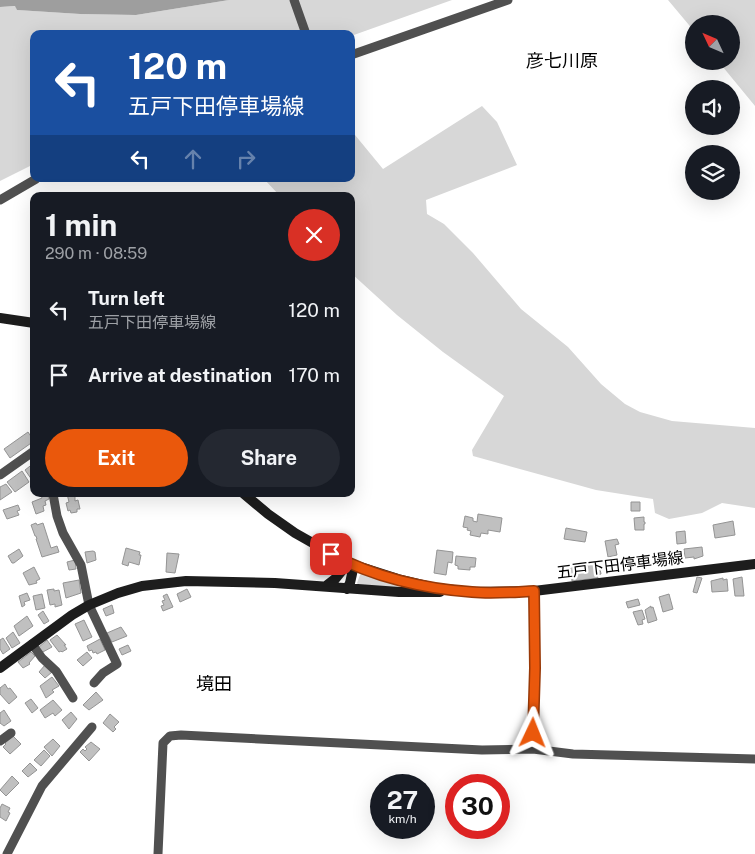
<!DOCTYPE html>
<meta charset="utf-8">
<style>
body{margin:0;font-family:"Public Sans","Noto Sans JP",sans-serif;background:#242831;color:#f1f3f6;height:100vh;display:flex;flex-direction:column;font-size:19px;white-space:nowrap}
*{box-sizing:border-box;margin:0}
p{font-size:16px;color:#9ea1a6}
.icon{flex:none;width:28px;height:28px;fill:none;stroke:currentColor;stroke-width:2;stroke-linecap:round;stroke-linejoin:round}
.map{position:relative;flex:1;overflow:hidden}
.sheet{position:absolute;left:30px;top:192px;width:325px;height:305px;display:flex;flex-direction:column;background:#171b24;border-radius:10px;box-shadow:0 5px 20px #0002}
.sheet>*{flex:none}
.hud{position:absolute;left:30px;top:30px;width:325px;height:152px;border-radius:10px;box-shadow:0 5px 20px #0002;background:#1a4fa0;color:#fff;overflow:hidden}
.needle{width:32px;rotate:314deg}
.buttons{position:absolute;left:685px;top:15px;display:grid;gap:10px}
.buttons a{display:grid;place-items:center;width:55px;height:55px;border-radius:50%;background:#171b24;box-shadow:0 5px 20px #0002;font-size:25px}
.speed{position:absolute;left:370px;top:774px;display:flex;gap:10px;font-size:25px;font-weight:700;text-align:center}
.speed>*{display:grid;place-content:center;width:65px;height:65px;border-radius:50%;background:#171b24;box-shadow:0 5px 20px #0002;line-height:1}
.speed small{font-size:12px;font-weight:400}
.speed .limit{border:8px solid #d22;background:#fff;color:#111}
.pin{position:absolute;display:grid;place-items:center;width:42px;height:42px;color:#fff;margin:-21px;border-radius:10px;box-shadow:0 2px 8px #0006}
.me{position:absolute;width:55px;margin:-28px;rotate:2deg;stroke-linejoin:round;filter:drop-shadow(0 0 4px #0008)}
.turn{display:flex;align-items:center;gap:18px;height:105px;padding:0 15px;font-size:22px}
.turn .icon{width:65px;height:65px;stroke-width:2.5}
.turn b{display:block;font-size:35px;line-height:42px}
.lanes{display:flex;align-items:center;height:48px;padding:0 15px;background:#0003;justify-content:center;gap:25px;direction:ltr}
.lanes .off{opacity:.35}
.round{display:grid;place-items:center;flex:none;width:52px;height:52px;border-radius:26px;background:#242831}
.overview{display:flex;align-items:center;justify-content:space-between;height:85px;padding:0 15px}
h1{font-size:30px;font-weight:700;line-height:38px}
.primary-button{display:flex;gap:10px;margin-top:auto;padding:10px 15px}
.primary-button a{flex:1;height:58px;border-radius:30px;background:#ea580c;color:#fff;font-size:20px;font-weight:700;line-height:58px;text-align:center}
.primary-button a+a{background:#242831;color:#f1f3f6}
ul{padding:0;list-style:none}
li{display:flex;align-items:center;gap:15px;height:65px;padding:0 15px}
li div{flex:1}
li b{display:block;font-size:19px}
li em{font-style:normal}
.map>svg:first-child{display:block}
.green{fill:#d7d7d7}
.water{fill:#9e9e9e}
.building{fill:#c0c0c0;stroke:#949494}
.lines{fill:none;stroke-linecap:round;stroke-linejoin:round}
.street{stroke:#505050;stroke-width:9}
.secondary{stroke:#1d1d1d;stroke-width:10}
.route-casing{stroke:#983908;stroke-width:12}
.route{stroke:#ea580c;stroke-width:9}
.labels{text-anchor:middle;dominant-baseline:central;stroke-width:4.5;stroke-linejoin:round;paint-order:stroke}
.street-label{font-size:16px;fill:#000;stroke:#fff}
.neighbourhood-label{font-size:18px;fill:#000;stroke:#fff}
</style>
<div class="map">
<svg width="755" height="854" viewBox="0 0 755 854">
<rect width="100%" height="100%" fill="#fff"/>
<!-- green -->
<path class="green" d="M229,0H452L351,36V34H34V164L0,181V7L16,6L17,10L80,14L136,15Z
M668,0H755V106L718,61H731V24H694V31Z
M482,106L497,122L517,165L426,200L427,214L444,224L473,253L521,309L568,347L601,384L625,404L640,412L672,421L755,428V508L722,503L702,513L669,519L655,513L653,499L596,490L473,456L472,450L504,396L443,352L397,315L351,273V196H280L264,179H351V136L355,135L383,169Z
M363,573L401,585L399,589L359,586L357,583L360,575Z"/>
<!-- water -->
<path class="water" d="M0,0H229L136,15L80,14L17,10L15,6L0,7Z"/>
<!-- building -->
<path class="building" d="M28,432L34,441L10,458L4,449Z
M34,463V479L32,480L25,470Z
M22,471L29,482L15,492L7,482Z
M6,484L12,492L0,500V487Z
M47,494L49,499L45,501L46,505L43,506L44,511L36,514L32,502L42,498L41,495Z
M67,494H75V501L78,500L80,509H77V512L71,513L70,510L68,511L66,503L69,502Z
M631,502H640V511H631Z
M18,505L20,510L17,511L19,515L7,519L3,510Z
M478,514L502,518L500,532L488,530V534L481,533L480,537L470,535L471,531L467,530L468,528L463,527L465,516L473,518V521L477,522Z
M644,517V522H645V524H644V530H635L634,518Z
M733,521L735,535L715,538L713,525Z
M36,523L37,525L43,523L51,548L57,546L59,552L42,557L36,539H37L36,536H35L31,525Z
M566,528L587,532L585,542L564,539Z
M685,531L686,543L677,544L676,532Z
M617,539L619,544L615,545L617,555L608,557L605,541Z
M702,547L703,556L694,559V557L685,558L684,549Z
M126,548L140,552L139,555H141L139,565L129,562L128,566L122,564Z
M19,549L23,556L14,563H12L8,556Z
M437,550L453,552L452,563L448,562L446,575L434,573Z
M93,551L95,552L96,560L87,563L85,552Z
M167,553L179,554L175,573L166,572Z
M456,556L476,558L475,567H470V570L458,569V566L455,565Z
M75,560L76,569L69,570L67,562Z
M596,563L597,569H600L601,574L597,575L598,578L572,581L570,566Z
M34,567L40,579L36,581L37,583L29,585L23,573Z
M697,577L702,578L697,593L693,592Z
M742,577L744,596H735L733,579Z
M723,578V580L727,579L728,591L712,592L711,581Z
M79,580L81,593L66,598L63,583Z
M54,589V591L59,590L62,605L55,607V604L50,605L47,590Z
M187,589L191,597L180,602L177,594Z
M27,593L30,600L24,602L25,605L22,607L19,596Z
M42,594L45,608L36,610L33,596Z
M167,594L173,607L163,611L161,606L164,605L162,601L165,600L163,596Z
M669,594L673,609L663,612L659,597Z
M638,599L640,605L628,608L626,602Z
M112,605L114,613L106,616L103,609Z
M651,606V608L653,607L657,620L648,623L645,610Z
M642,610L645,619L642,620L643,624L638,625L633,612Z
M43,611L49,621L44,624L38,615Z
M27,616L33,626L19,636L14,626Z
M84,620L92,637L83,641L75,624Z
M121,627L127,636L112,642L107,633Z
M13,632L20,643L12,648L6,638Z
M57,635L66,645H64L67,649L62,652L61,651L59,652L50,640Z
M3,638L10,649L3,654L0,649V640Z
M100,639L105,650L97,654L96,652L93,653L92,650L89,651L87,646Z
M47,640L52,647L41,653L38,648Z
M128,645L131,651L122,655L119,649Z
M31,652L35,656L29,663L30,664L23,668L18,662Z
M87,652L92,658L83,666L77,660Z
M45,665L52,672L45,678L39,672Z
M52,677L59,686L52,690L54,692L46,698L40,686Z
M5,684L8,689L10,688L17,697L9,704L0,694V688Z
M96,692L103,700L89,710L83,705Z
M31,699L38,708L32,713L25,703Z
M53,700L62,710L55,716L53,713L45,718L40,710Z
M4,710L11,721L4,726L0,723V713Z
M71,712L77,719L69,729L62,720Z
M110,714L119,722L114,727L116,729L113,732L103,723Z
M13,736L21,744L10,754L3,747L6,744L5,743Z
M53,739L60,746L52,756L44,747Z
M91,742L100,749L89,761L80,752L83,749L85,751L87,749L85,747Z
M44,750L50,756L41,766L34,760Z
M30,763L37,770L28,777L22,771Z
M12,776L19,783L6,796L0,790Z
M2,804L10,808L8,812L10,813L6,821L0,817V808Z"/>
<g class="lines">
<!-- street -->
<path class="street" d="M294,0L306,34
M351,55L508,0
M0,200L36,179
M0,475L34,451
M53,494L57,516L63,533L81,565L89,605L117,664L103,673L94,683
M32,644L42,658L56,671L73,698
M0,741L11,733
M533,749L535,668L534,591
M7,854L42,786L92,727
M158,854L163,743L170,736L181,735L482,750L533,749L573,754L755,759"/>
<!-- secondary -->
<path class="secondary" d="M0,318L34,323
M244,494L268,514L295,533L348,563L398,579L436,588L472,592L534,591L755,564
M326,586L335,579L348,563
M347,589L350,583L354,565
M0,668L72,615L89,605L118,593L142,586L186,581L275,583L399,592H440"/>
</g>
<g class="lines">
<!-- route casing -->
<g class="route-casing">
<path id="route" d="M331,554C373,577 425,589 472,592C493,594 514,592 534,591L535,668L533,733"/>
</g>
<!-- route -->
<use href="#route" class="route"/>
</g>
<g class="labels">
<!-- street labels -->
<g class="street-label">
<text transform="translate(620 565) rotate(-7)">五戸下田停車場線</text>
</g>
<!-- neighbourhood labels -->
<g class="neighbourhood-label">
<text x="562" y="60">彦七川原</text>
<text x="214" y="683">境田</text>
</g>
</g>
</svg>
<div class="buttons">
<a><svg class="needle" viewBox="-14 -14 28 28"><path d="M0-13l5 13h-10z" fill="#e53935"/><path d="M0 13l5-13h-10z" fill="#9ea1a6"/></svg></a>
<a><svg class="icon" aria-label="sound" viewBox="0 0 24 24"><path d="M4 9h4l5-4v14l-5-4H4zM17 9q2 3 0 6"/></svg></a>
<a><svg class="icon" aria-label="layers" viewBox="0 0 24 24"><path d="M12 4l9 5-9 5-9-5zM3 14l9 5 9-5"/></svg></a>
</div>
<div class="speed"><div>27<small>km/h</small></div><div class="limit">30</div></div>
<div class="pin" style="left:331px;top:554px;background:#d93025"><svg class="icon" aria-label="arrive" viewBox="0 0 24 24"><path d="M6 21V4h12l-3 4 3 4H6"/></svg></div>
<svg class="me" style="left:533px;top:733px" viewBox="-20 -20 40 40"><path d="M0-17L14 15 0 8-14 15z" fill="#ea580c" stroke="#fff" stroke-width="4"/></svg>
<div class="hud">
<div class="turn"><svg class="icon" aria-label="left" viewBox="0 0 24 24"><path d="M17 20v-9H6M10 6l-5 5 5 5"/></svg><div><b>120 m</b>五戸下田停車場線</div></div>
<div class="lanes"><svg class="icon" aria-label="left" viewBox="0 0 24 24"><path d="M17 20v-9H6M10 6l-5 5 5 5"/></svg><svg class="icon off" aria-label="ahead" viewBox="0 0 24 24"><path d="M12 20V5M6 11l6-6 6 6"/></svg><svg class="icon off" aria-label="right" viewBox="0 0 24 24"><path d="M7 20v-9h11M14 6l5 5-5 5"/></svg></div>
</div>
<section class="sheet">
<div class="overview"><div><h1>1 min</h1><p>290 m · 08:59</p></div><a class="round" style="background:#d93025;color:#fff"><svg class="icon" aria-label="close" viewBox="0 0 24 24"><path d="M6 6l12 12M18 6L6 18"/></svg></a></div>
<ul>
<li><svg class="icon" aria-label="left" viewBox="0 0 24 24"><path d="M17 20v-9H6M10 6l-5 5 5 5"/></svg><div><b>Turn left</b><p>五戸下田停車場線</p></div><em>120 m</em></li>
<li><svg class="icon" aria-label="arrive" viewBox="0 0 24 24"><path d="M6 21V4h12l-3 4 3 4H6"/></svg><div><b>Arrive at destination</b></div><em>170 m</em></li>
</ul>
<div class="primary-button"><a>Exit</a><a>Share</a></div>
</section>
</div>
